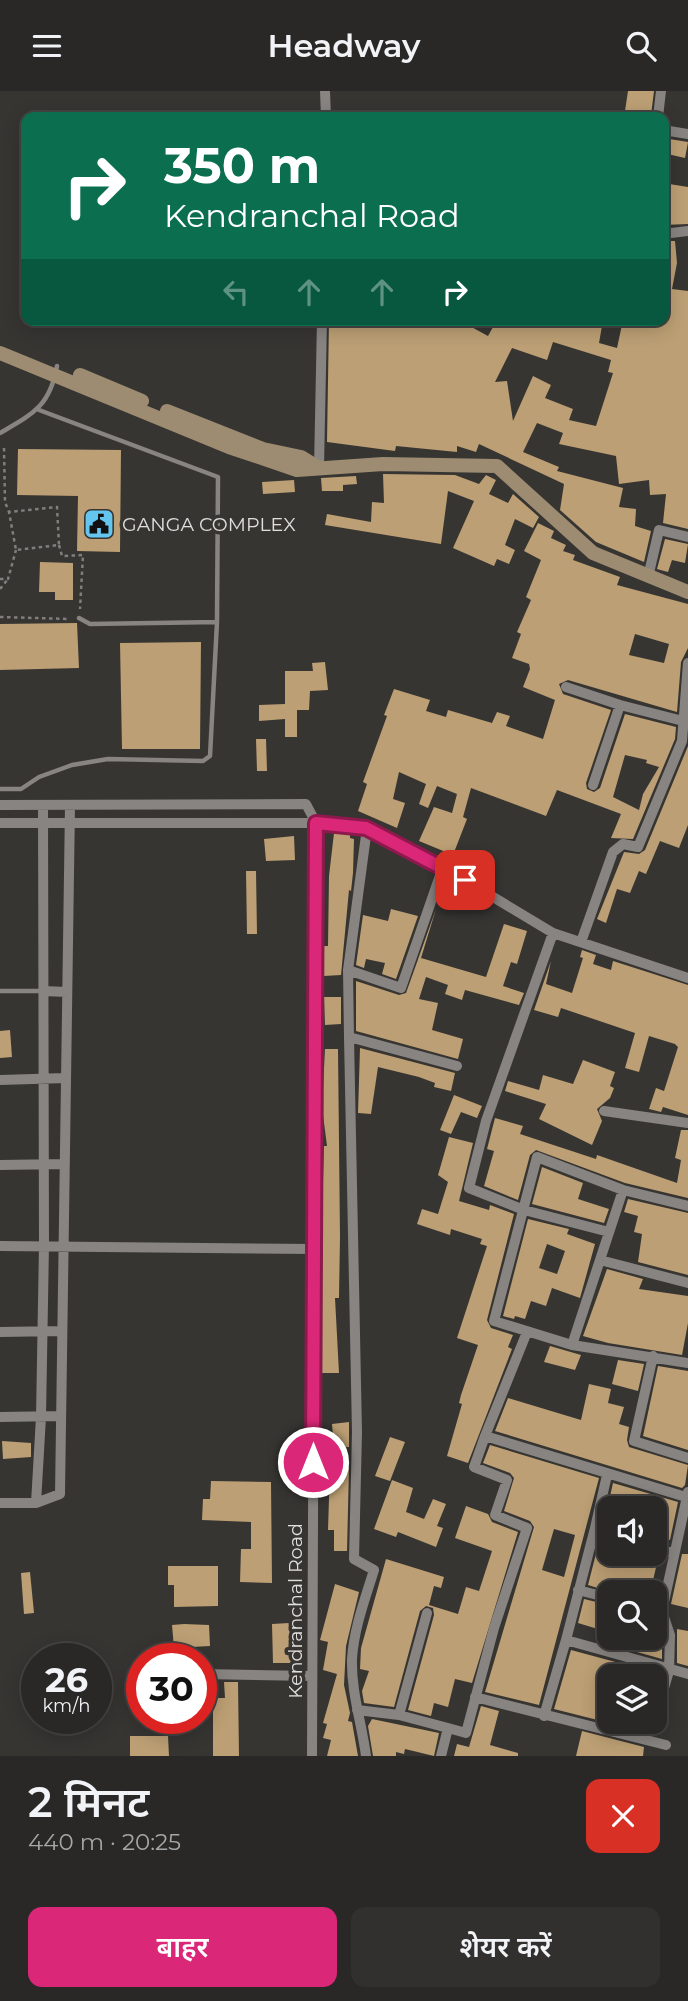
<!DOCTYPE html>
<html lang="hi">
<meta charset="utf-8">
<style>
body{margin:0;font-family:Montserrat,"Noto Sans Devanagari",sans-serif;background:#31302e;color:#f1f3f6;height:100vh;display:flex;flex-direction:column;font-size:26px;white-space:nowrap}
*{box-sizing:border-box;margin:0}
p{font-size:23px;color:#a5a6a7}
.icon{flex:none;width:38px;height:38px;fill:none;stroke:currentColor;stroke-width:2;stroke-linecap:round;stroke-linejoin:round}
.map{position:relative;height:1665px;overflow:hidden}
.details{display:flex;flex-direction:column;background:#292826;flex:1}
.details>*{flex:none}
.banner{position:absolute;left:21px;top:21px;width:648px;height:214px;border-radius:14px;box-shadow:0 4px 18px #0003,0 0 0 2px #454443;background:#0b6e4f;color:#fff;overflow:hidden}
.fabs{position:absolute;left:597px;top:1405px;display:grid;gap:14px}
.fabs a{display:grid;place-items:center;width:70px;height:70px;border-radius:14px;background:#292826;box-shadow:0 4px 18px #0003,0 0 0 2px #454443;font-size:35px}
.speed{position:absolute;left:21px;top:1552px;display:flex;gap:14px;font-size:35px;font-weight:700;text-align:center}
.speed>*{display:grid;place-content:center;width:91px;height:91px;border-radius:50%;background:#292826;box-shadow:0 4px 18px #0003,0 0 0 2px #454443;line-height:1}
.speed small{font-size:18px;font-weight:400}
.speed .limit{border:10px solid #d22;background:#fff;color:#111}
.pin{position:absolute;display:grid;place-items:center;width:60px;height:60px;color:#fff;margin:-30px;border-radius:14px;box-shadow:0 4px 10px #0006}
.me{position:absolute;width:77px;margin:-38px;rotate:0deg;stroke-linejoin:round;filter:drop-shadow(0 0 5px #0008)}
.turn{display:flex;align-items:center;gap:24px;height:147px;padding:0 28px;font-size:32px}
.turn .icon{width:91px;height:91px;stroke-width:2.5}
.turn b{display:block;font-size:49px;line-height:60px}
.lanes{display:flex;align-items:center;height:66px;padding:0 28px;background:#0003;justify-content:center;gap:35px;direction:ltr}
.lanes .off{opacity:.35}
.round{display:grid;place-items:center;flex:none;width:74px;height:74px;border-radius:14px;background:#31302e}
.headline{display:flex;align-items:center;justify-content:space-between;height:119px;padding:0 28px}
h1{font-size:42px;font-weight:600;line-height:52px}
.primary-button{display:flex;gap:14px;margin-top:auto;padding:14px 28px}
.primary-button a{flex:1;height:80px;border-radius:14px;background:#db2777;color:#fff;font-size:28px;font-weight:600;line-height:80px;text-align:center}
.primary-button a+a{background:#31302e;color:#f1f3f6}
header{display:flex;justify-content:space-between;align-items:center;height:91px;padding:0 28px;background:#292826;font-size:32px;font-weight:600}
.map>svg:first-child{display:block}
.building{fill:#bc9f74;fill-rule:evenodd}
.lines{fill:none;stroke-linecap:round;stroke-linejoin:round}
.path{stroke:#817f7d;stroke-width:2.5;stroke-dasharray:3.5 3.5;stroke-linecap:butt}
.lane{stroke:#878481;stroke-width:4.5}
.street{stroke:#878481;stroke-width:10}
.secondary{stroke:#9d8c71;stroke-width:14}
.route-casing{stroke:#8e194d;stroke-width:18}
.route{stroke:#db2777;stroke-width:12}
.labels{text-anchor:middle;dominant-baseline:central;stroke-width:7;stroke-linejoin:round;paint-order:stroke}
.poi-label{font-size:19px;fill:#e0dedc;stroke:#373532;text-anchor:start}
.street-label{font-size:19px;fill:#e0dedc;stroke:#373532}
</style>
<header><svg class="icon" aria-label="menu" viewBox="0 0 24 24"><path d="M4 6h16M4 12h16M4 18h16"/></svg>Headway<svg class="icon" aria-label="search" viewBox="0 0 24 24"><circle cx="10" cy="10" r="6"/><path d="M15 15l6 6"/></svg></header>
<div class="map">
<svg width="688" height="1665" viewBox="0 0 688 1665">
<rect width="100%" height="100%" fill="#373532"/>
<!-- building -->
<path class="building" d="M628,0H654L651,24L625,20Z
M663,47L688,51L685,67L663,62Z
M663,92L688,96V133L663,134Z
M663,150H675L677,172L672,198L688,200V438L663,432L666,403L650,404L649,389L619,393L616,365L559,353L563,342L537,332L523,361L559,376L557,380L623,397L619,416L636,418L635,435L651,440L644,471L596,451L560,419L564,393L479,353L476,361L457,355V361L396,355L395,360L327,351L329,229H468L466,233L488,245L497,229H603L599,252L617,257L623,229H663ZM553,251L611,269L608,281L613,282L596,335L569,329L573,318L545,307L551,294L533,285L513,330L507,290L495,291L512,257L547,269Z
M18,358L121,359L120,461L77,460L78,405L17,404Z
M383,383L455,384L479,393L486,384L496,389L489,403L508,412L513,403L539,426L533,437L515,428L505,454L515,459L509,473L497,468L494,475L453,457L474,410L448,400L441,453L325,434L327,423L371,431L372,411L384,412Z
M356,385L357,393L343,394V400H322L321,387Z
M294,389L295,401L263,403L262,391Z
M538,432L554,440L551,447L566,454L563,460L575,464L573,469L620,486L617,494L688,513V557L681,571L677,621L568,589L559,593L563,603L611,619L586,692L587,698L594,701L600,697L625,623L676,636L675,648L633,748L611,747L621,723L557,699L546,725L471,697L463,726L467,728L453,764L419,750L434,716L452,722L457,703L437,695L428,717L419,713L426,693L399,681L393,708L405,712L397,737L358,720L367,693L363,691L387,625L384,624L394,598L430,609L426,620L446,626L448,619L492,632L497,621L510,625L506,635L543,648L555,609L523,596L530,578L529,573L512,567L521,543L517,541L531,509L526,506L541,469L524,460ZM635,543L669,553L664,572L629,564ZM625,664L647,669L646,672L659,676L643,703L639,719L613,706Z
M665,448L688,453L685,472L672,469L668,481L657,478Z
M40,471L73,472V509H55V501H39Z
M77,532L79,577L0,579V533Z
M201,551L200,658H122L120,552Z
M325,571L328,599L310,600L309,619H297V646H285V628L259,630V614L285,613V580H313L312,572Z
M256,648H266L267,680H257Z
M688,655V734L679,757L660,750L646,783L639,780L630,802L617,798L606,832L597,828L624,761L639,763L645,759Z
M334,742L350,743V747L354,748L353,782L351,800L349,799L341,884L324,885V855H328L329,785Z
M294,745L295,769L266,770L264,748Z
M246,780H256L257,843H247Z
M391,818L418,825L396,888L382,883L385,872L366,868L364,877L356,874L363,824L388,830Z
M436,818L421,867L486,886L504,833L527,840L517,873L511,871L503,895L524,902L519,914L465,899L462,909L445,903L448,894L426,886L419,908L438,912L432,939L463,948L458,968L356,940V890L399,904L406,902Z
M582,859L596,864L593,873L611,879L613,870L688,894V1024L663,1016L661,1021L649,1018L656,997L664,1000L678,956L675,953L649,945L639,981L625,977L635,942L561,917L558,926L534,919L551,870L546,893L572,902L583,867L580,866Z
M324,906H341V933L325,934Z
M10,939L12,966L0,967V940Z
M360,957L455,982L451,1000L434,996L435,992L419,986L378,976L371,1023L358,1022Z
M325,958H338L340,1146L339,1207H335L339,1282H322V1125L324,1055H327L322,1016Z
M583,969L615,981L610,995L614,997L610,1007L597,1018L602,1030L592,1054L539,1028L546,1013L505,1000L508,990L539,999L543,984L573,993Z
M454,1004L482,1015L477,1027L461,1021L451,1043L440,1039Z
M495,1027L523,1035L520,1043L596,1068L597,1064L677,1092L681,1069L675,1067L681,1039H688V1107L625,1092L536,1059L530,1064L518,1109L484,1095L494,1060L487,1058Z
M449,1046L473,1052L459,1110L489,1119L490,1114L514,1123L487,1229L491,1237L513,1244L508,1256L512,1258L468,1372L447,1365L462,1313L459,1312L461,1304L478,1254L457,1247L487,1155L480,1153L482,1148L451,1138L450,1144L417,1133L422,1118L438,1123L448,1091L438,1084Z
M542,1076L583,1092L578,1108L609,1118L604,1132L532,1113Z
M628,1108L688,1122V1184L638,1171L642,1143L634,1141L638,1125L624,1121Z
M528,1128L569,1138L567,1143L595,1153L580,1207L552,1197L546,1215L531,1210L525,1228L515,1225L514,1228L503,1225ZM547,1153L565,1160L557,1183L539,1177Z
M607,1178L643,1188L639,1198L688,1205V1232L682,1264L608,1252L583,1245Z
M550,1255L581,1264L575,1279L544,1271Z
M618,1269L644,1273L638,1300L612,1293Z
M658,1275L688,1280V1359L643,1345Z
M589,1293L611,1298L608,1312L624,1316L619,1333L629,1336L627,1349L629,1356L688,1374L685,1394L682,1397L495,1340L508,1307L581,1329Z
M349,1331V1356L334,1357L332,1333Z
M390,1346L405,1351L390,1390L375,1385Z
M2,1350L31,1352V1366L3,1368Z
M490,1354L599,1387L539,1614L485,1601L534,1436L530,1430L504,1420L514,1387L510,1382L483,1372ZM554,1438L575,1444L564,1486L542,1479Z
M330,1376H349L347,1460H334V1439H328Z
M392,1389L413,1397L406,1421L424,1428L433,1408L446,1413L437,1435L443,1437L436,1456L398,1441L396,1446L374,1438Z
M211,1390L271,1391L272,1492L240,1491L241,1458H251V1431L202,1429L203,1408H210Z
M613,1392L678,1411L670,1449L654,1445V1418H609V1434L604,1432Z
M466,1415L488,1423L492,1431L518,1441L472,1592L455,1588L448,1616L434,1612L431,1625L408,1619L434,1524L433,1517L426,1515L420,1520L394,1616L364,1612L362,1600L369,1580L360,1578L361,1557L386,1468L444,1486L441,1497L434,1495L429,1514L458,1523L466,1496L479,1500L492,1460L455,1447Z
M600,1447L609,1449V1463H645L658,1468L650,1502H614L588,1494Z
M682,1463H688V1517L671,1513Z
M168,1475H218V1515L174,1516V1494H168Z
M30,1481L34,1522L24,1523L21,1482Z
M335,1493L359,1501L346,1555L344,1594L350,1622L348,1630L352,1631L358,1665H327L331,1649L323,1647L327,1633L323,1632L337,1583L323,1579L328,1551L320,1549Z
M584,1508L609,1514V1547H662V1568L598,1550L601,1539L578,1532Z
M289,1532L293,1572H273L272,1533Z
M184,1533L209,1534L210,1555L174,1557L172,1534Z
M677,1538L688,1540V1575L677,1572Z
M571,1559L660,1583L609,1586V1631H647L645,1641L554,1618Z
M224,1591H238L239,1665H213V1607H225Z
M481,1615L499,1620L490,1654L518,1662V1665H454L457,1653L469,1656Z
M372,1628L439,1642L434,1665L405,1658L404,1663L396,1661V1665H373L368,1635Z
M582,1640L644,1656L643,1665H576Z
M130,1645H168L169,1665H130Z"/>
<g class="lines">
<!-- path -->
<path class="path" d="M4,357L5,411L9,421L57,416L59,454L16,459L9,421
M59,454L62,465L83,464L80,518
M0,488H8L16,459
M0,498L8,488
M0,526L70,528"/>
<!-- lane -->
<path class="lane" d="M39,319L218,386L217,531L90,533L79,527
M0,342C33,323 50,315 57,275
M0,698H21L39,686L72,674L108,668L203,670L210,665L217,531
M0,900H41"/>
<!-- street -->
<path class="street" d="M325,0L326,26
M658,26L661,0
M663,39L688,43
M663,143L688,140
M319,377L322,229
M648,486L659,439L688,446
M566,596L620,614L683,630
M593,694L620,614
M0,714L306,713L316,732H0
M367,737L348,879L349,946L457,975
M553,842L486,1030L469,1097L524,1119L609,1141
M581,851L613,761L623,753L638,756L682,650L688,572
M348,879L401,897L443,776
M43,900L67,901
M349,946L357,1341L354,1468L374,1479C365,1508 354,1537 352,1568C351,1601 362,1633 366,1665
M0,989L66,987
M604,1020L688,1032
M0,1074L64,1073
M688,1115L623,1099L537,1066L494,1230L572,1254L688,1272
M0,1155L314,1158
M600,1169L688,1192
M0,1241L62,1240
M527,1241L485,1345L686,1406
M572,1254L623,1099
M653,1265L634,1350L688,1367
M0,1326L61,1325
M607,1384L595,1437L609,1442
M0,1412H36L60,1403L70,714
M36,1412L41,1326L44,1154L43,714
M654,1456L672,1462
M578,1499L609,1507
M566,1549L595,1437
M201,1583L312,1585
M475,1606L666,1654
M357,1619L399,1624L448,1637
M399,1624L427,1522
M544,1625L566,1549L688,1583
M654,1631L669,1580L670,1544L662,1520L688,1401
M312,1665L316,732L367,737L443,776L553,842L688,887
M441,1665L448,1637L466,1642L494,1537L527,1437L495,1424L507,1389L474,1376L485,1345"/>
<!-- secondary -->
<path class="secondary" d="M0,262L229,356L297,379L383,373L497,375L593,462L688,501
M80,284L142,310
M167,320L263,358L301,366L319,377"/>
</g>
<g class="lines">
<!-- route casing -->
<g class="route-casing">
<path id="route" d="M313,1371L316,732L366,737L465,789"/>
</g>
<!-- route -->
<use href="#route" class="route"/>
</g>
<!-- icons -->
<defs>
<g id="civic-square" transform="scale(1.575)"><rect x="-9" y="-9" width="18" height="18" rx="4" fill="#64c5ee" stroke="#373532"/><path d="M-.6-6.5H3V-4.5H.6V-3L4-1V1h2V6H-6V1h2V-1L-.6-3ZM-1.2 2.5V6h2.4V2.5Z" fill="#111"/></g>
</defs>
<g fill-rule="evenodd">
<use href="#civic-square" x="99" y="433"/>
</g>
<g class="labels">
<!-- poi labels -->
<g class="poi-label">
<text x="122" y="433">GANGA COMPLEX</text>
</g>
<!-- street labels -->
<g class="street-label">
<text transform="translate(295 1520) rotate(-90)">Kendranchal Road</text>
</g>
</g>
</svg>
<div class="fabs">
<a><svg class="icon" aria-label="sound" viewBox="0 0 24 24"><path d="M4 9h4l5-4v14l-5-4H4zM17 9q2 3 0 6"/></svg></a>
<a><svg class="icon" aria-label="search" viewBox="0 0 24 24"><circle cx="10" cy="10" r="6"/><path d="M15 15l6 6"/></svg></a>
<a><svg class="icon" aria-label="layers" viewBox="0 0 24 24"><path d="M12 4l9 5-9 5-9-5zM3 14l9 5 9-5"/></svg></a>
</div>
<div class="speed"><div>26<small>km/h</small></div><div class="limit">30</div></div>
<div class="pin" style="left:465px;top:789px;background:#d93025"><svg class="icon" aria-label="arrive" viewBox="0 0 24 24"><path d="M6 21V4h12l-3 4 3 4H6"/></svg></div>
<svg class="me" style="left:313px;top:1371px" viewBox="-20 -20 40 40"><circle r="17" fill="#db2777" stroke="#fff" stroke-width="3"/><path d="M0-11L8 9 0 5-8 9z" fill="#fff"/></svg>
<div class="banner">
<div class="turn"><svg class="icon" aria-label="right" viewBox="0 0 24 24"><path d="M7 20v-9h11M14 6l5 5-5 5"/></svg><div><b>350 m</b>Kendranchal Road</div></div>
<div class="lanes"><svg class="icon off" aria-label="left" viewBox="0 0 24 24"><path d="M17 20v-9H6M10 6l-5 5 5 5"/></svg><svg class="icon off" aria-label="ahead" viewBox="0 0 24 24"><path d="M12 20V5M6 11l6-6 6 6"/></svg><svg class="icon off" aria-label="ahead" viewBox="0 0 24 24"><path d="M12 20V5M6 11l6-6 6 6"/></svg><svg class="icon" aria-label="right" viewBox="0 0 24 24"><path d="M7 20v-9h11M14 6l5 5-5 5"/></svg></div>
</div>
</div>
<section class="details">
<div class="headline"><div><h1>2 मिनट</h1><p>440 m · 20:25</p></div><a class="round" style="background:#d93025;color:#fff"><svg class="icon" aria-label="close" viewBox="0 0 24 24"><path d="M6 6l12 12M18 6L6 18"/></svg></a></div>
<div class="primary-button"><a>बाहर</a><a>शेयर करें</a></div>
</section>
